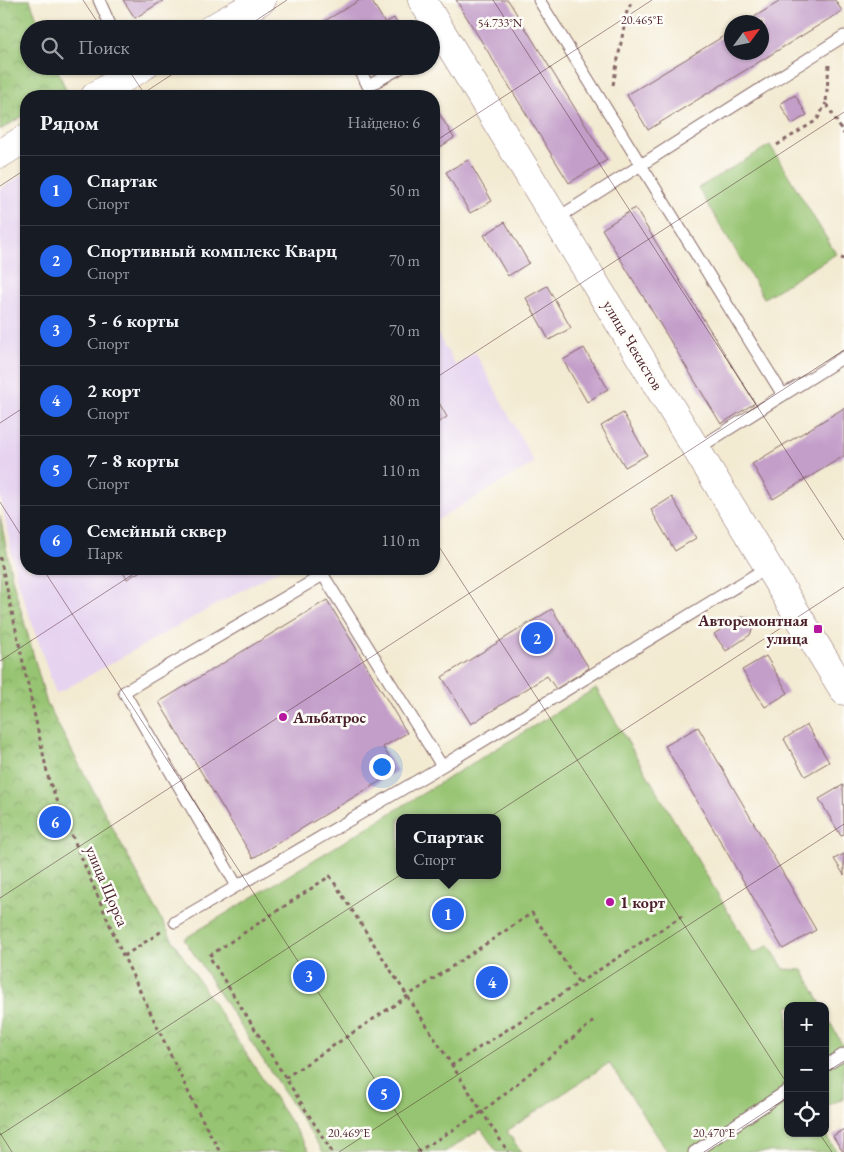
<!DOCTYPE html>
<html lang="ru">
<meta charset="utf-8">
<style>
body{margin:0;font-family:"EB Garamond",serif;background:#242831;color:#f1f3f6}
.controls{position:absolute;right:15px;bottom:15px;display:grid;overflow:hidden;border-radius:10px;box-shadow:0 1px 4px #0004}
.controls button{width:45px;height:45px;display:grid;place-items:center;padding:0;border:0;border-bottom:1px solid #363941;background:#171b24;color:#f1f3f6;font:25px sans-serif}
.compass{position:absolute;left:724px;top:15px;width:45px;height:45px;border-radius:50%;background:#171b24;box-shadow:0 1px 4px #0004;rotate:57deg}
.you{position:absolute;left:381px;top:766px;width:18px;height:18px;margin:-12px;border:4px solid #fff;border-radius:50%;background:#1a73e8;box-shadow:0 0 0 8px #1a73e833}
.badge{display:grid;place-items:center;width:32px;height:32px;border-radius:50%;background:#2563eb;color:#fff;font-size:16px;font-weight:700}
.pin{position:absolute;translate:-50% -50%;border:2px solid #fff;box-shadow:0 1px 5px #0006}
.popup{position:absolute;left:396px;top:814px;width:105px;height:65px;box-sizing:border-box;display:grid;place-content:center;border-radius:10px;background:#171b24;filter:drop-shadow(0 1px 4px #0005);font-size:16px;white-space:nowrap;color:#9ea1a6}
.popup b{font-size:19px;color:#f1f3f6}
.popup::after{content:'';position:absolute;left:50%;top:100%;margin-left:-10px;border:10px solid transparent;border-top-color:#171b24}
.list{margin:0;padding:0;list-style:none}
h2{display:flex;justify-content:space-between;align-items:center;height:65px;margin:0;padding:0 20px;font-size:21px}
h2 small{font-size:16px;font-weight:400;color:#9ea1a6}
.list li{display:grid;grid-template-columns:32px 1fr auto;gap:15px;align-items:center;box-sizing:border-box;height:70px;padding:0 20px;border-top:1px solid #363941}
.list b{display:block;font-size:19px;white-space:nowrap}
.list p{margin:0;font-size:16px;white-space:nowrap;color:#9ea1a6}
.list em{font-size:16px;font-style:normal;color:#9ea1a6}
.icon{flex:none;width:28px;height:28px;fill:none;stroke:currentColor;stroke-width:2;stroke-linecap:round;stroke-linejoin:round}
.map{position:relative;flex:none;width:844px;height:1152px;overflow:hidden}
.search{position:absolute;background:#171b24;box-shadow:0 1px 4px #0004;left:20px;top:20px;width:420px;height:55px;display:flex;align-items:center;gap:12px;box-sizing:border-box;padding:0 18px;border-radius:28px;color:#9ea1a6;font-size:19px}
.panel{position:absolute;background:#171b24;box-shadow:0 1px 4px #0004;left:20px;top:90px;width:420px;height:485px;border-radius:20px}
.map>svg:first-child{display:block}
</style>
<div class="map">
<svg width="844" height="1152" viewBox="0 0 844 1152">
<defs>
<pattern id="park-crowns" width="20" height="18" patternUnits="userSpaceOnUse" patternTransform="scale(1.25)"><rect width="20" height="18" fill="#97c472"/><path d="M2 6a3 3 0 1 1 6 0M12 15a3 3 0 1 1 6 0" fill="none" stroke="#7d9f5e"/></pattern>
</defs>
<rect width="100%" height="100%" fill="#fdfcf7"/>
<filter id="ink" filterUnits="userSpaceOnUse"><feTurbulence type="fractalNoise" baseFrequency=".02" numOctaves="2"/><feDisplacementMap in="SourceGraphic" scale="10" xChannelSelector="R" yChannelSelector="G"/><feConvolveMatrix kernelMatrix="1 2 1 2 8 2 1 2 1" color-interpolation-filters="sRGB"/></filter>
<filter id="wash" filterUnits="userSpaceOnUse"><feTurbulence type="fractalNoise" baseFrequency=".0096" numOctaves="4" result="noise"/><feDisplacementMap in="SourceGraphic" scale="20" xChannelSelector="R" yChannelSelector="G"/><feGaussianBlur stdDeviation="1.12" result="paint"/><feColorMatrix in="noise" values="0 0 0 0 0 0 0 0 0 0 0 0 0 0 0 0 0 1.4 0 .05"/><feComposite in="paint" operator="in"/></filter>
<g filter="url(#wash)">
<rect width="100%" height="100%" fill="#f3ead2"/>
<g fill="#e6d3f0">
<path d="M26,173V569H121L127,579L144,569H280L56,694L16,576L0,493V189Z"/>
<path d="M434,328L456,366L475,352L534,463L434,522V425L447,416L434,394Z"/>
</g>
<g fill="#97c472" stroke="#70724e" fill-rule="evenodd">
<path d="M770,145L836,254L764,298L698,188Z"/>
<path d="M596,688L753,954L769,945L784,969L803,970L822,1006H788V1133H824L837,1152H668L609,1063L507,1131L521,1152H497L481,1129L445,1152H323L184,939ZM399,818H497V875H399Z"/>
<path d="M825,1013L844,1048V1098L825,1107Z"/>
</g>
<g fill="url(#park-crowns)" stroke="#70724e">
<path d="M0,0H30L41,29H29V66H56L66,90L55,96H26V114L0,130Z"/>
<path d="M0,516L12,578L47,704L173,941L310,1152H0Z"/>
</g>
<g id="blocks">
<g fill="#c39ec9">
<path d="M123,0H164L135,18Z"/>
<path d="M360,0H371L385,23L394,18L400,29H311Z"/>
<path d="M456,0H508L607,160L569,183Z"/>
<path d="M782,0H835L842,11L648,130L627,95L732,31V52H762V22H746Z"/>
<path d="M304,66H323L309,74Z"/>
<path d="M795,95L807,115L792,124L780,104Z"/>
<path d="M434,105L454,138L434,151Z"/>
<path d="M468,160L492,201L470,213L446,172Z"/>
<path d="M635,208L755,403L721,424L602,229Z"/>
<path d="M505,222L529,263L508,276L484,235Z"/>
<path d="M547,286L571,328L549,340L526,298Z"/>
<path d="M584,348L608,389L587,402L563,360Z"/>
<path d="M434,394L447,417L434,425Z"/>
<path d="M844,408V456L773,499L752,464Z"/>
<path d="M623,413L647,455L625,467L601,426Z"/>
<path d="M672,497L696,538L675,551L651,510Z"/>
<path d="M121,569H144L127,579Z"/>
<path d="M327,600L407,733L383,747L397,771L253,858L159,702Z"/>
<path d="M552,609L589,668L556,689L547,676L471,724L442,677Z"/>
<path d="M740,617L748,618L752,622L753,627L750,635L726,651L714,634Z"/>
<path d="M766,656L788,693L765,707L742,670Z"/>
<path d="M807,725L829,762L805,776L784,739Z"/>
<path d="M698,727L816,930L783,949L665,746Z"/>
<path d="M843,785L844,835L841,836L819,799Z"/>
<path d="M844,854V875L834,859Z"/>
<path d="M844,1129V1152H843L833,1136Z"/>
</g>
</g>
</g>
<g filter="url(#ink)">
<use href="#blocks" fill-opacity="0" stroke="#856665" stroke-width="1"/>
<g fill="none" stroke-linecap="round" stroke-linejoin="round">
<g stroke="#856665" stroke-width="13">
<g id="service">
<path d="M99,0L112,29"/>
<path d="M539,0L783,395"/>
<path d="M431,52L448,43"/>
<path d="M358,66L368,86L404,66"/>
<path d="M556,219L844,36"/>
<path d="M697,449L844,357"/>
<path d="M442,766L323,575L124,692L237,886L442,766L768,567"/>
<path d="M175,922L237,886"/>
<path d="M825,1066L844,1054"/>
<path d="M694,1152L788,1090"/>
</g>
</g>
<g stroke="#856665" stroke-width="29">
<g id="tertiary">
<path d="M422,0L844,691"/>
<path d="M211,29L262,0"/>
<path d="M95,96L144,66"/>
<path d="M0,154L26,138"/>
</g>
</g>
<g stroke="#856665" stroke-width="3" stroke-dasharray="4 4" stroke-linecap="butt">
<path d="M829,65L826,103L844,134"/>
<path d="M613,85L627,11L633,0"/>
<path d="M777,145L817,120L826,103"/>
<path d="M841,258L844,259"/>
<path d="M0,557L49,781L120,949L196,1108L220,1152"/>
<path d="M124,956L162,931"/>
<path d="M451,1066L682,916"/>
<path d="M285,1078L532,913L579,983"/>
<path d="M332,1152L209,956L330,876L508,1152"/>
<path d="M417,1152L482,1112L595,1020"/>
</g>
<use href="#service" stroke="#fff" stroke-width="11"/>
<use href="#tertiary" stroke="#fff" stroke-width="28"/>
</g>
</g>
<path fill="none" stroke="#4a1f2b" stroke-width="1" stroke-opacity="0.45" d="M83,0L102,29M493,0L844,540M243,29L287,0M126,66L146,96M139,96L185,66M434,142L652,0M0,186L26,169M434,379L844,112M0,423L26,406M0,502L26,543M434,539L788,1085M43,569L422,1152M0,661L141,569M0,898L844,350M825,1073L844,1061M0,1133L12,1152M819,1133L832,1152M0,1135L844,587M339,1152L844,824M704,1152L788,1097"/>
<g fill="#b5179e" stroke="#fdfcf7" stroke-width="2">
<rect x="813" y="624" width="10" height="10" rx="2.5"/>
<circle cx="283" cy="717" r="5"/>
<circle cx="610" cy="902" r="5"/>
</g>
<g text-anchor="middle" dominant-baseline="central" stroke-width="5" stroke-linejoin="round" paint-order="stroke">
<g font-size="16" fill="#4a1f2b" stroke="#fdfcf7">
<text transform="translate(633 345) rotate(59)">улица Чекистов</text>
<text transform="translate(107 886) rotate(67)">улица Щорса</text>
</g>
<g font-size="16" font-weight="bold" fill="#4a1f2b" stroke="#fdfcf7" text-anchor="start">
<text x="808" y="620" text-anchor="end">Авторемонтная<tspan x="808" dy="18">улица</tspan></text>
<text x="293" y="717">Альбатрос</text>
<text x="620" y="902">1 корт</text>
</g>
</g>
<g font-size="12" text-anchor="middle" fill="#4a1f2b" stroke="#fdfcf7" stroke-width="5" stroke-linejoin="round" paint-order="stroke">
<text x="642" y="24">20.465°E</text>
<text x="500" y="27">54.733°N</text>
<text x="349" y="1137">20.469°E</text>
<text x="714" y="1137">20.470°E</text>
</g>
</svg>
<div class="controls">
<button>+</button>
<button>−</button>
<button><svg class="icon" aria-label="locate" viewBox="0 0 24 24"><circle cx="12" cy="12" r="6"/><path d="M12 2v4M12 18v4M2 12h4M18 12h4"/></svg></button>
</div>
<svg class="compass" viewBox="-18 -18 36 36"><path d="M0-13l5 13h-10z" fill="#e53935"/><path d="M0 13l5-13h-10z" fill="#9ea1a6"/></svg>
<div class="you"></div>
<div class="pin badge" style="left:448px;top:914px">1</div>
<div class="popup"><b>Спартак</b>Спорт</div>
<div class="pin badge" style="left:537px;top:638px">2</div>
<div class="pin badge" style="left:309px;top:976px">3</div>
<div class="pin badge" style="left:492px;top:982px">4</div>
<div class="pin badge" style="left:384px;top:1094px">5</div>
<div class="pin badge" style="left:55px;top:822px">6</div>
<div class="search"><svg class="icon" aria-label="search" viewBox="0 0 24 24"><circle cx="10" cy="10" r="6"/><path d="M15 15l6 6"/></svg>Поиск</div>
<section class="panel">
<h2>Рядом<small>Найдено: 6</small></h2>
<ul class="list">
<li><span class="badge">1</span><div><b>Спартак</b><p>Спорт</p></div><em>50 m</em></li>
<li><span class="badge">2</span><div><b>Спортивный комплекс Кварц</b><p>Спорт</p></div><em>70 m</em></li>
<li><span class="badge">3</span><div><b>5 - 6 корты</b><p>Спорт</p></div><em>70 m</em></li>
<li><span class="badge">4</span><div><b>2 корт</b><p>Спорт</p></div><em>80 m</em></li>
<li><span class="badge">5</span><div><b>7 - 8 корты</b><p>Спорт</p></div><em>110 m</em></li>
<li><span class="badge">6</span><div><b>Семейный сквер</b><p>Парк</p></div><em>110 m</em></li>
</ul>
</section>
</div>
